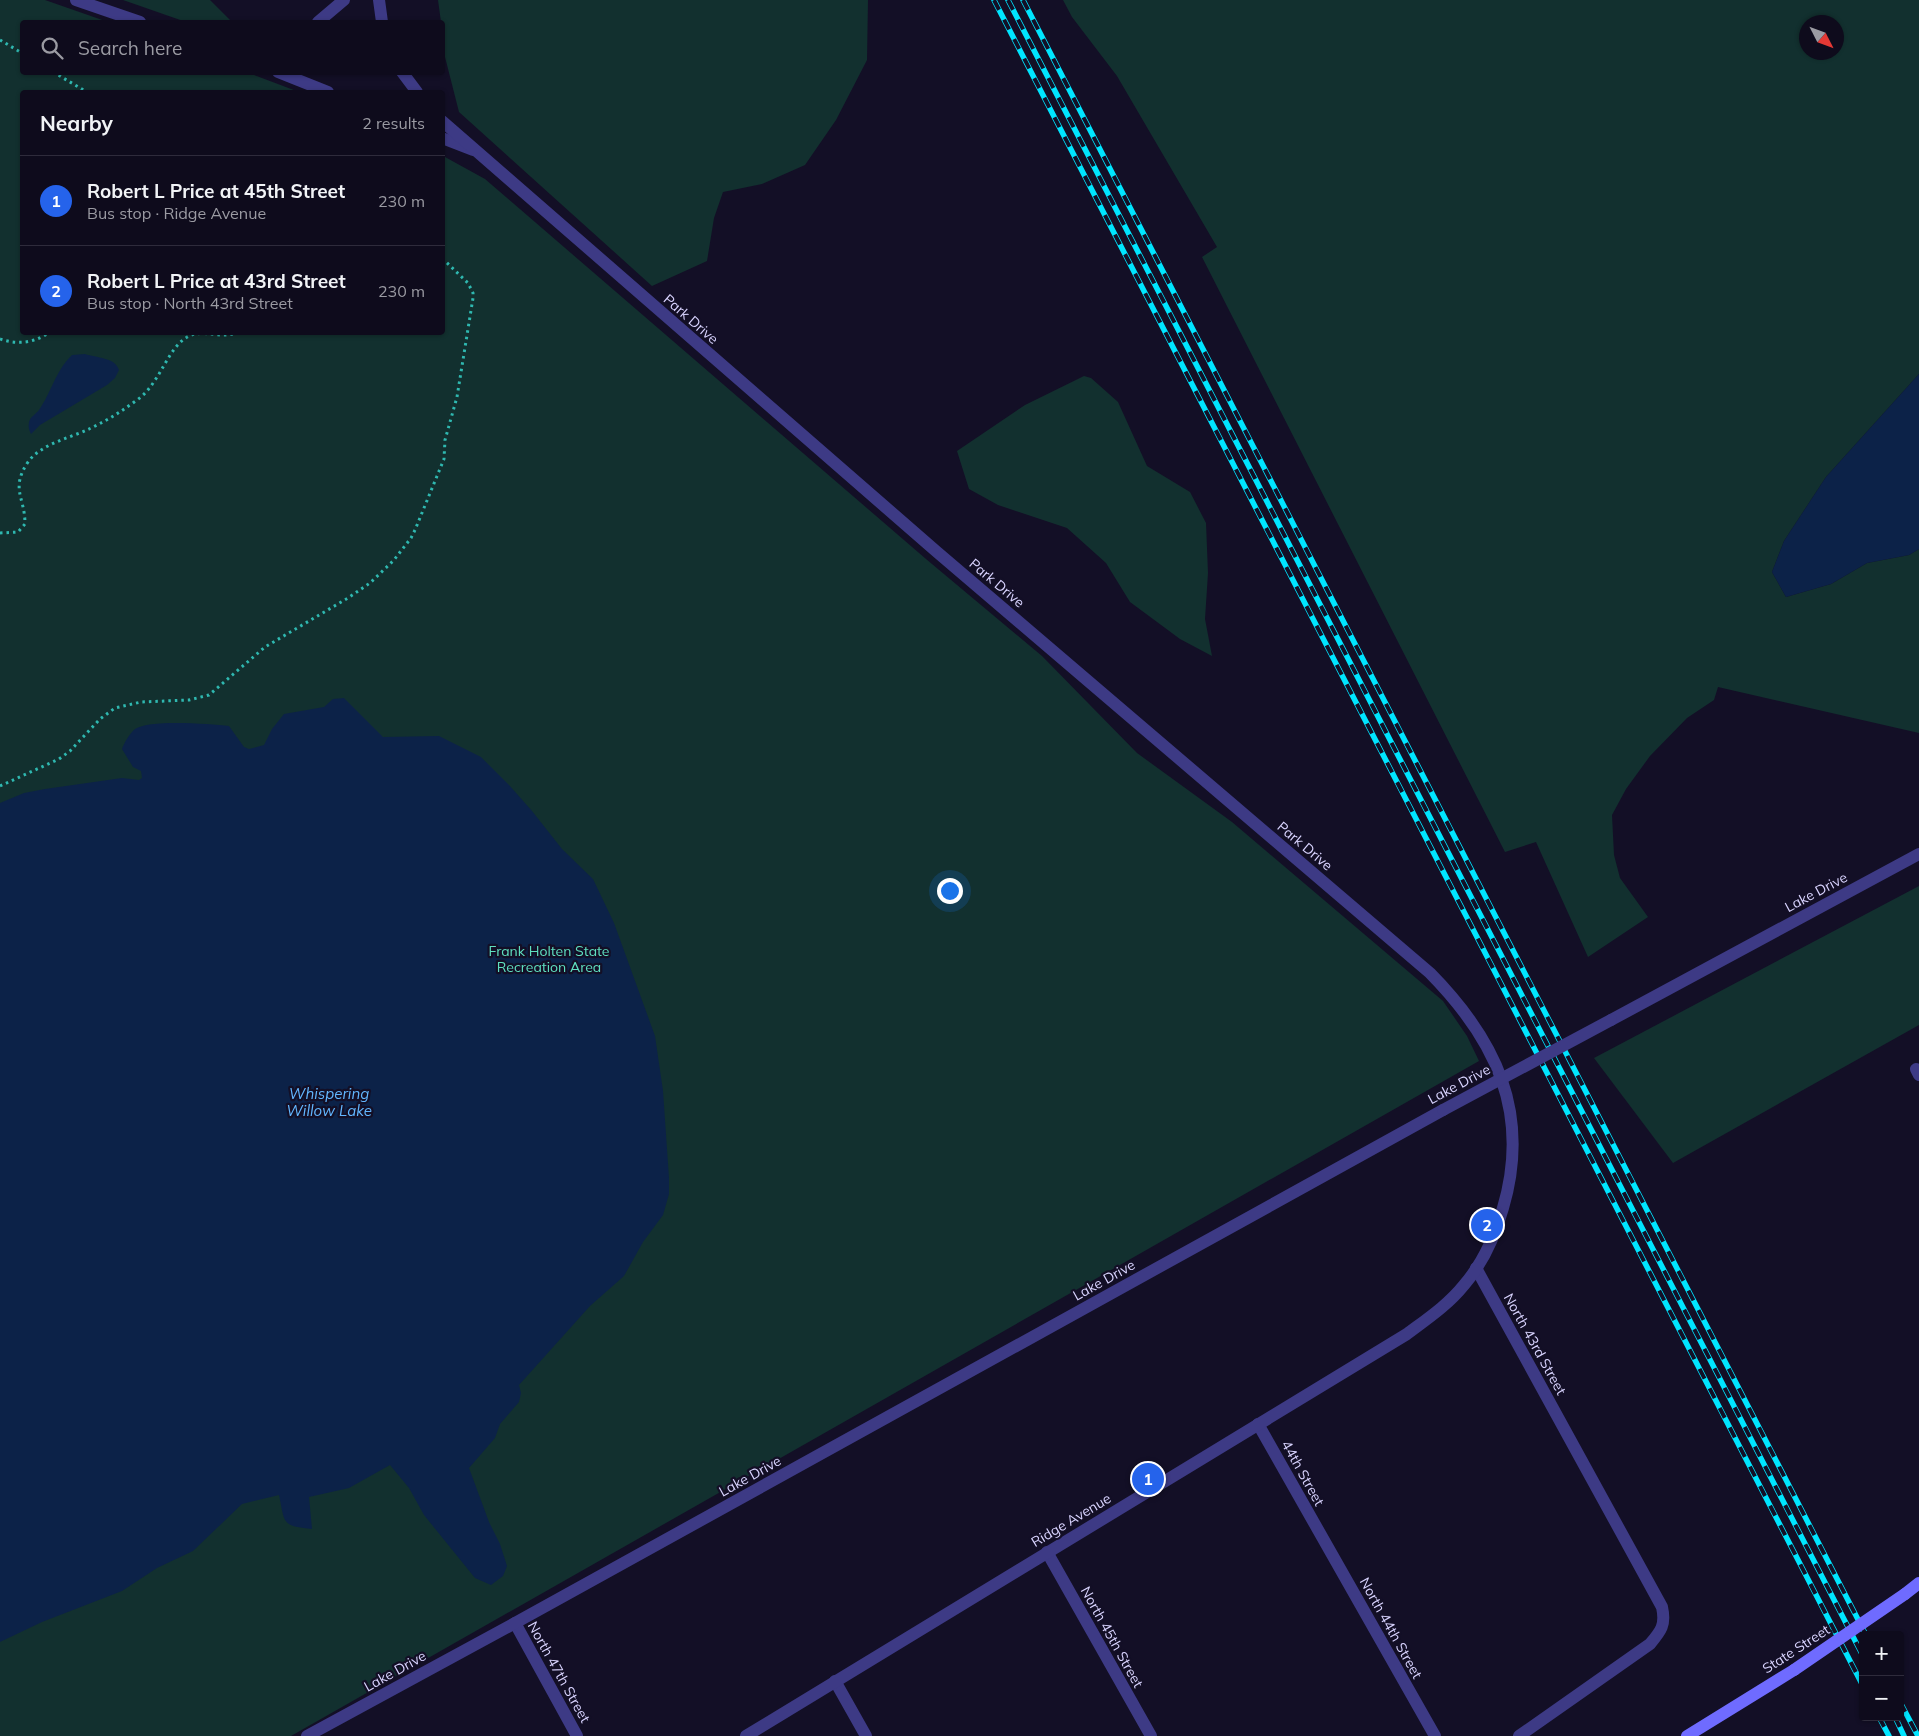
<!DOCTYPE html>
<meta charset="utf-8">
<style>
body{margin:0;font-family:Mulish,sans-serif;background:#171425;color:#f1f3f6}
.controls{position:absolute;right:15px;bottom:15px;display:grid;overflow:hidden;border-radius:5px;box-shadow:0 1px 4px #0004}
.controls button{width:45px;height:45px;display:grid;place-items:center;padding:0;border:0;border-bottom:1px solid #2e2b3b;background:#0e0b1c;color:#f1f3f6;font:25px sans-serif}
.compass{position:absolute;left:1799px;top:15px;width:45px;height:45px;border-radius:50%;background:#0e0b1c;box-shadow:0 1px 4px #0004;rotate:132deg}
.you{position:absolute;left:949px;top:890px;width:18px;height:18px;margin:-12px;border:4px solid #fff;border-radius:50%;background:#1a73e8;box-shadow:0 0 0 8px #1a73e833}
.badge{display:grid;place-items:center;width:32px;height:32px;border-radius:50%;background:#2563eb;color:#fff;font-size:16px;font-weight:700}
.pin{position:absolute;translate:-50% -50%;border:2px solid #fff;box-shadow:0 1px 5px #0006}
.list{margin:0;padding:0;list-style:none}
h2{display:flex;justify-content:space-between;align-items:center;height:65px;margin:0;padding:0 20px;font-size:21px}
h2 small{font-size:16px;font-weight:400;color:#9b9ba3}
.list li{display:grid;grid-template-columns:32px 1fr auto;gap:15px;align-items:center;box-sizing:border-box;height:90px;padding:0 20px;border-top:1px solid #2e2b3b}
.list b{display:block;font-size:19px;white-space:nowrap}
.list p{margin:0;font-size:16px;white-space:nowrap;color:#9b9ba3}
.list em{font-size:16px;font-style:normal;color:#9b9ba3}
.icon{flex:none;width:28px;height:28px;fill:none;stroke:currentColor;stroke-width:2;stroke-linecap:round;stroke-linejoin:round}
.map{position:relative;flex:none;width:1919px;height:1736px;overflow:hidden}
.search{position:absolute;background:#0e0b1c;box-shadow:0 1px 4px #0004;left:20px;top:20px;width:425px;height:55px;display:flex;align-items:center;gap:12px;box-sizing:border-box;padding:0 18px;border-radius:5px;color:#9b9ba3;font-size:19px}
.panel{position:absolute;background:#0e0b1c;box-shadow:0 1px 4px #0004;left:20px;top:90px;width:425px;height:245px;border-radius:5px}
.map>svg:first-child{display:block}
</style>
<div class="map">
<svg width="1919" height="1736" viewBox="0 0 1919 1736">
<rect width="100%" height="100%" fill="#130f26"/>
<g fill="#12302f" fill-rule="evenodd">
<path d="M0,0H45L108,22H22V72L249,73L299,92H22V332H442L443,156L445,157L485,179L926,559L1042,656L1137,753L1232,822L1443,1001L1467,1036L1479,1061L291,1736H0Z"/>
<path d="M123,0H210L232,22H186Z"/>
<path d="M438,0H868L867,60L836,120L805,165L762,184L723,192L714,218L707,261L652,286L459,112L445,57L442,22H441Z"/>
<path d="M1063,0H1919V374L1826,477L1784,541L1772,572L1786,597L1831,584L1867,563L1909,555L1919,549V733L1718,687L1714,700L1687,718L1650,756L1626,789L1612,815L1614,855L1620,878L1648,917L1588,957L1536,842L1505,852L1202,257L1217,247L1117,76L1072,17ZM1806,22H1836V52H1806Z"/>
<path d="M1084,376L1091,378L1118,402L1147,466L1190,492L1206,523L1208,573L1205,619L1212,656L1180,639L1130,602L1106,563L1067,528L998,505L969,489L957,451L1025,405Z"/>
<path d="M1919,886V1025L1673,1163L1594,1058Z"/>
</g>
<g fill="#0c2248">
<path d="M85,354C96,358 115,357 119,370L115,378L107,385L40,425L31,434C29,430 28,427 29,422C30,417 36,414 39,410C51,393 56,370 72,355Z"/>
<path d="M1919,374V549L1909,555L1867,563L1831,584L1786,597L1772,572L1784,541L1826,477Z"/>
<path d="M344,698L383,737L439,736L481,757L509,785L532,811L562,849L593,879L614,923L655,1036L663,1091L669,1178V1194L663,1215L643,1242L624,1276L590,1306L519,1385L521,1393L519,1402L500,1424L495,1438L469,1468L489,1522L500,1544L507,1566L503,1576L491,1585L475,1578L424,1515L409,1488L390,1465L349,1488L309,1497L312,1529C281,1526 285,1523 279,1495L242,1504L193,1551L157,1568L122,1591L42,1622L0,1642V803L24,793L45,789L122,778L139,780L142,778L141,771L133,767L122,749C124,743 130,733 135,729C150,719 210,724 229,726L244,747L249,749L264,745L272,729L284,714L324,707L333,699Z"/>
</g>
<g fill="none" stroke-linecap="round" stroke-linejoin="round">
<g stroke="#2fb8b0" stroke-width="3" stroke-dasharray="2.5 4" stroke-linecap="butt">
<path d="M0,40L22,53"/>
<path d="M53,72L87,92"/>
<path d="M0,339C18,345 34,343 50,332"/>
<path d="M0,533L18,532L25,524C25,497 10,489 28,462C42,443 71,438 91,428C108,420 122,411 137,400C161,383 167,347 189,336C205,329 223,340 238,332"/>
<path d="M0,786L59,759L70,751L100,719L115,708L141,702L189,700L209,695L265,647L348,598L370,583L394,560L411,538L415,530L444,459L445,440L457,397L473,298V293L468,283L442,258"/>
</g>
<g stroke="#3d3a85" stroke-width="12">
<path d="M76,0L140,22"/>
<path d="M318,22L344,0"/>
<path d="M278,72L328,92"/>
<path d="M442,138L473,150"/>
<path d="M1611,1020L1919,854"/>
<path d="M1916,1069L1919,1075"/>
<path d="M1476,1268L1662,1607C1666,1625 1661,1631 1650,1644L1519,1736"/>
<path d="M1258,1424L1435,1736"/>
<path d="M1047,1552L1151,1736"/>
<path d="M515,1623L577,1736"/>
<path d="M835,1681L866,1736"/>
<path d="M307,1736L515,1623L1443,1110"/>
</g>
<g stroke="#3d3a85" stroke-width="12">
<path d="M379,0L382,22"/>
<path d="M402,72L417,92"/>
<path d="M442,121L937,552L1430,973C1496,1040 1531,1113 1503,1208C1495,1236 1483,1263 1464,1285C1448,1305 1427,1319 1407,1334L746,1736"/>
</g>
<g stroke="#6f6bff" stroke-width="12">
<path d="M1905,1594L1919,1583"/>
<path d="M1687,1736L1794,1670"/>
</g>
<g stroke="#00e5ff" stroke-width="5.5">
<g id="rail">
<path d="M994,0L1863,1686"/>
<path d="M1008,0L1863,1656"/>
<path d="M1023,0L1866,1635"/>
<path d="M1900,1702L1918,1736"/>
<path d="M1879,1717L1889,1736"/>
<path d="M1895,1717L1904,1736"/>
</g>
</g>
<use href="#rail" stroke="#130f26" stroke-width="4" stroke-dasharray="11" stroke-linecap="butt"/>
<path stroke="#3d3a85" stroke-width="12" d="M1443,1110L1611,1020"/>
<path stroke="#6f6bff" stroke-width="12" d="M1794,1670L1905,1594"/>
</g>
<g text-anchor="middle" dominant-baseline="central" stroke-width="4.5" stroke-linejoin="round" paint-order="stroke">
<g font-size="14" fill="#d9d4ff" stroke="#130f26">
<text transform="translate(691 319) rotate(41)">Park Drive</text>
<text transform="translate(997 583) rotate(40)">Park Drive</text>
<text transform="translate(1305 846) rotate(40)">Park Drive</text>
<text transform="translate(1816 892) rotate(-28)">Lake Drive</text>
<text transform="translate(1459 1084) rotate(-28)">Lake Drive</text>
<text transform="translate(1104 1280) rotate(-29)">Lake Drive</text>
<text transform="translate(1535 1344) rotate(61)">North 43rd Street</text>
<text transform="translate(1303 1473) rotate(61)">44th Street</text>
<text transform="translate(750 1476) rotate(-29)">Lake Drive</text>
<text transform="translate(1071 1520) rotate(-31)">Ridge Avenue</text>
<text transform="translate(1391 1628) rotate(61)">North 44th Street</text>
<text transform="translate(1112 1637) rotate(61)">North 45th Street</text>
<text transform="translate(1796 1649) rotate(-33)">State Street</text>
<text transform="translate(395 1671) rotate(-29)">Lake Drive</text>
<text transform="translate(559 1672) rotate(61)">North 47th Street</text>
</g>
<g font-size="14" fill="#5fe0c0" stroke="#130f26">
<text x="549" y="951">Frank Holten State<tspan x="549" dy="16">Recreation Area</tspan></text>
</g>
<g font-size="15" font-style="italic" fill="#62b6ff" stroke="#130f26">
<text x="329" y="1093">Whispering<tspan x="329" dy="17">Willow Lake</tspan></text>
</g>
</g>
</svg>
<div class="controls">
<button>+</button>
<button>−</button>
</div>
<svg class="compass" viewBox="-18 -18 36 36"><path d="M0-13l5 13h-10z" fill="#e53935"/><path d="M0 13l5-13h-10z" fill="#9b9ba3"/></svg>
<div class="you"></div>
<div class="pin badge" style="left:1148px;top:1479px">1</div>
<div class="pin badge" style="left:1487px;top:1225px">2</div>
<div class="search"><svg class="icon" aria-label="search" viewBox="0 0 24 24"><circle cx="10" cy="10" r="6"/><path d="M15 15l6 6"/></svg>Search here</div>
<section class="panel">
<h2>Nearby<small>2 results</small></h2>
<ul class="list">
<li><span class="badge">1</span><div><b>Robert L Price at 45th Street</b><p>Bus stop · Ridge Avenue</p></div><em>230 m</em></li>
<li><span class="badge">2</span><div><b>Robert L Price at 43rd Street</b><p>Bus stop · North 43rd Street</p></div><em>230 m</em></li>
</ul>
</section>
</div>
